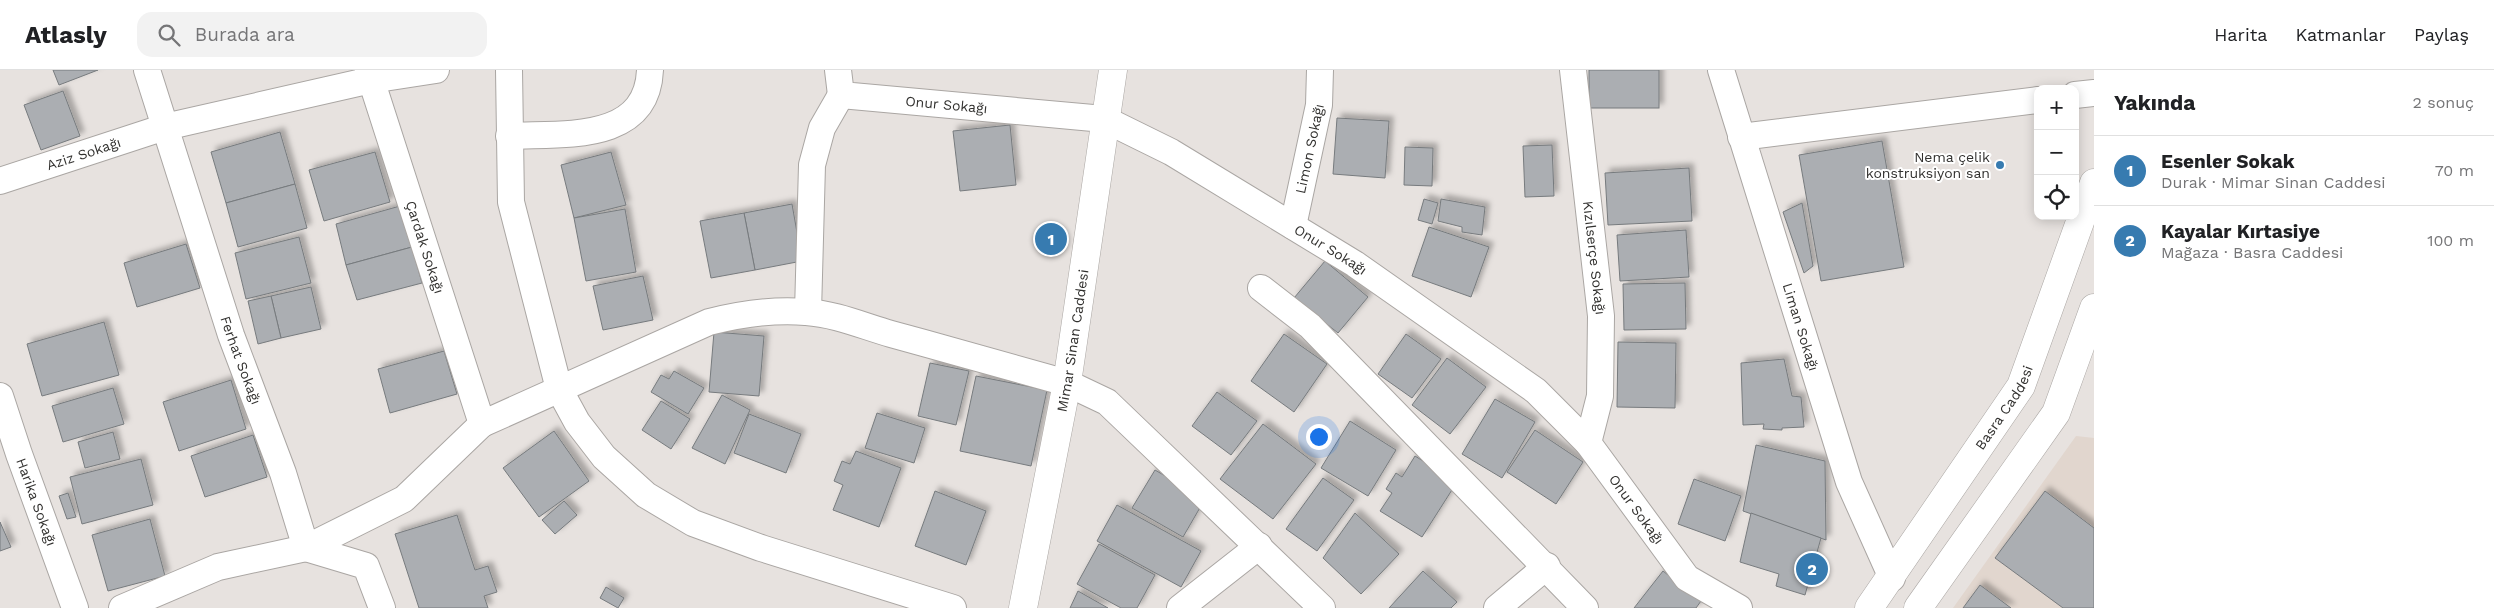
<!DOCTYPE html>
<html lang="tr">
<meta charset="utf-8">
<style>
body{margin:0;font-family:"Work Sans",sans-serif;background:#f2f2f2;color:#202124}
.controls{position:absolute;right:15px;top:15px;display:grid;overflow:hidden;border-radius:10px;box-shadow:0 2px 12px #0003}
.controls button{width:45px;height:45px;display:grid;place-items:center;padding:0;border:0;border-bottom:1px solid #e0e0e0;background:#fff;color:#202124;font:25px sans-serif}
.you{position:absolute;left:1318px;top:366px;width:18px;height:18px;margin:-12px;border:4px solid #fff;border-radius:50%;background:#1a73e8;box-shadow:0 0 0 8px #1a73e833}
.badge{display:grid;place-items:center;width:32px;height:32px;border-radius:50%;background:#377bb0;color:#fff;font-size:16px;font-weight:700}
.pin{position:absolute;translate:-50% -50%;border:2px solid #fff;box-shadow:0 1px 5px #0006}
.list{margin:0;padding:0;list-style:none}
h2{display:flex;justify-content:space-between;align-items:center;height:65px;margin:0;padding:0 20px;font-size:21px}
h2 small{font-size:16px;font-weight:400;color:#757577}
.list li{display:grid;grid-template-columns:32px 1fr auto;gap:15px;align-items:center;box-sizing:border-box;height:70px;padding:0 20px;border-top:1px solid #e0e0e0}
.list b{display:block;font-size:19px;white-space:nowrap}
.list p{margin:0;font-size:16px;white-space:nowrap;color:#757577}
.list em{font-size:16px;font-style:normal;color:#757577}
.icon{flex:none;width:28px;height:28px;fill:none;stroke:currentColor;stroke-width:2;stroke-linecap:round;stroke-linejoin:round}
.map{position:relative;flex:none;width:2094px;height:538px;overflow:hidden}
header{display:flex;align-items:center;gap:30px;box-sizing:border-box;height:70px;padding:0 25px;background:#fff;border-bottom:1px solid #e0e0e0}
header strong{font-size:24px}
nav{display:flex;gap:28px;margin-inline-start:auto;font-size:18px}
.search{width:350px;height:45px;background:#f2f2f2;display:flex;align-items:center;gap:12px;box-sizing:border-box;padding:0 18px;border-radius:15px;color:#757577;font-size:19px}
main{display:flex}
aside{flex:1;background:#fff}
.map>svg:first-child{display:block}
</style>
<header>
<strong>Atlasly</strong>
<div class="search"><svg class="icon" aria-label="search" viewBox="0 0 24 24"><circle cx="10" cy="10" r="6"/><path d="M15 15l6 6"/></svg>Burada ara</div>
<nav><a>Harita</a><a>Katmanlar</a><a>Paylaş</a></nav>
</header>
<main>
<div class="map">
<svg width="2094" height="538" viewBox="0 0 2094 538">
<defs>
<filter id="shadow"><feDropShadow dx="4.5" dy="-4.5" stdDeviation="2.5" flood-color="#0004"/></filter>
</defs>
<rect width="100%" height="100%" fill="#e7e2df"/>
<path fill="#e1d6ce" d="M2076,366L2094,368V538H1953Z"/>
<g fill="#abaeb2" stroke="#777b7e" filter="url(#shadow)">
<path d="M53,0H98L59,15Z"/>
<rect x="1589" y="0" width="70" height="38"/>
<path d="M63,21L80,66L41,80L24,35Z"/>
<path d="M1337,48L1389,51L1385,108L1333,104Z"/>
<path d="M1010,55L1016,115L960,121L953,61Z"/>
<path d="M280,62L295,114L226,133L211,82Z"/>
<path d="M1882,71L1904,197L1821,211L1799,85Z"/>
<path d="M1552,75L1554,126L1525,127L1523,76Z"/>
<path d="M1405,77L1433,78L1432,116L1404,115Z"/>
<path d="M375,82L390,132L324,151L309,100Z"/>
<path d="M611,82L626,135L574,148L561,95Z"/>
<path d="M1689,98L1692,151L1608,155L1605,103Z"/>
<path d="M295,114L307,158L238,177L226,133Z"/>
<path d="M1424,129L1438,133L1432,154L1418,150Z"/>
<path d="M1441,129L1485,137L1482,165L1462,162V157L1438,151Z"/>
<path d="M1802,133L1813,196L1804,203L1783,142Z"/>
<path d="M792,134L802,191L755,200L744,143Z"/>
<path d="M400,136L412,177L346,195L336,154Z"/>
<path d="M625,139L636,202L586,211L574,148Z"/>
<path d="M744,143L755,200L711,208L700,151Z"/>
<path d="M1429,157L1489,177L1471,227L1412,206Z"/>
<path d="M1686,160L1689,207L1620,211L1617,165Z"/>
<path d="M299,167L311,213L246,229L235,183Z"/>
<path d="M186,174L200,218L137,237L124,193Z"/>
<path d="M412,177L422,213L357,230L346,195Z"/>
<path d="M1325,191L1368,227L1338,263L1294,228Z"/>
<path d="M643,206L653,250L603,260L593,216Z"/>
<path d="M1685,213L1686,259L1624,260L1623,214Z"/>
<path d="M311,217L321,259L281,268L271,226Z"/>
<path d="M271,226L281,268L258,274L248,231Z"/>
<path d="M104,252L119,305L42,326L27,274Z"/>
<path d="M714,262L764,266L759,326L709,322Z"/>
<path d="M1284,264L1327,294L1294,342L1251,311Z"/>
<path d="M1406,264L1441,289L1412,328L1378,304Z"/>
<path d="M1618,272L1676,273L1675,338L1617,337Z"/>
<path d="M444,281L457,324L390,343L378,299Z"/>
<path d="M1447,288L1486,317L1450,364L1412,335Z"/>
<path d="M1784,289L1792,326L1801,327L1804,357L1782,358V360L1763,359L1764,354L1743,355L1741,293Z"/>
<path d="M930,293L969,301L956,355L918,346Z"/>
<path d="M674,301L704,318L688,344L651,322L661,305L669,309Z"/>
<path d="M976,306L1047,320L1031,396L960,381Z"/>
<path d="M231,310L246,359L179,381L163,332Z"/>
<path d="M113,318L124,354L63,372L52,336Z"/>
<path d="M1217,322L1257,351L1231,385L1192,356Z"/>
<path d="M722,325L750,340L725,394L692,378Z"/>
<path d="M1495,329L1535,352L1502,408L1462,384Z"/>
<path d="M661,331L690,349L671,379L642,360Z"/>
<path d="M877,343L925,358L914,393L865,378Z"/>
<path d="M749,344L801,364L786,403L734,383Z"/>
<path d="M1350,351L1396,380L1368,426L1321,398Z"/>
<path d="M1263,354L1316,394L1273,449L1220,409Z"/>
<path d="M1535,360L1583,392L1556,434L1507,402Z"/>
<path d="M554,361L589,411L539,447L503,398Z"/>
<path d="M113,362L120,389L85,398L78,372Z"/>
<path d="M253,365L267,407L205,427L191,386Z"/>
<path d="M1756,375L1825,391L1826,470L1743,441Z"/>
<path d="M856,381L901,398L879,457L833,440L843,415L834,411L842,391L850,394Z"/>
<path d="M1415,386L1457,412L1422,467L1380,441L1392,423L1386,419L1396,403L1402,407Z"/>
<path d="M141,389L153,435L82,454L70,407Z"/>
<path d="M1155,400L1205,429L1183,467L1132,438Z"/>
<path d="M1323,408L1354,430L1317,481L1286,459Z"/>
<path d="M1694,409L1741,426L1725,471L1678,454Z"/>
<path d="M935,421L986,441L966,495L915,476Z"/>
<path d="M2045,421L2094,458V538H2063L1995,488Z"/>
<path d="M68,423L76,447L67,449L59,426Z"/>
<path d="M564,431L577,445L555,464L542,450Z"/>
<path d="M1117,435L1201,481L1181,517L1097,471Z"/>
<path d="M1355,443L1399,484L1361,524L1323,488Z"/>
<path d="M1751,443L1821,468L1805,525L1776,516L1779,504L1740,492Z"/>
<path d="M457,445L475,500L488,496L497,522L484,526L488,538H419L395,464Z"/>
<path d="M150,449L165,506L108,521L92,465Z"/>
<path d="M0,452L11,477L0,481Z"/>
<path d="M1099,474L1155,505L1137,538H1121L1077,514Z"/>
<path d="M1423,501L1457,532L1451,538H1389Z"/>
<path d="M1663,501L1701,531L1696,538H1634Z"/>
<path d="M1980,515L2011,538H1963Z"/>
<path d="M606,517L624,528L618,538L600,528Z"/>
<path d="M1078,521L1108,538H1070Z"/>
</g>
<g fill="none" stroke-linecap="round" stroke-linejoin="round">
<g stroke="#aaa6a3" stroke-width="28">
<g id="minor">
<path id="s1" d="M147,0L231,265L283,403L306,478L366,496L382,538"/>
<path id="s2" d="M368,0L482,354"/>
<path d="M509,0L511,132L559,319L577,352L604,387L646,425L693,453L761,478L953,538"/>
<path id="s3" d="M838,0L841,25L1104,49L1171,82L1355,194L1536,321L1588,373L1687,508L1739,538"/>
<path id="s4" d="M1573,0L1601,246L1600,326L1588,373"/>
<path id="s5" d="M1721,0L1849,412L1892,508"/>
<path d="M2075,25L2094,23"/>
<path d="M509,66C561,63 647,74 650,0"/>
<path d="M1741,67L2038,30"/>
<path id="s6" d="M0,111L165,57L371,10L436,0"/>
<path id="s7" d="M1293,156L1319,35L1320,0"/>
<path d="M1261,218L1310,256L1585,538"/>
<path d="M808,242L812,95L822,58L841,25"/>
<path id="s8" d="M0,326L19,384L75,538"/>
<path d="M122,538L218,497L306,478L404,429L482,354L709,252C741,244 773,239 806,242C836,244 863,256 891,264C950,280 1009,297 1067,313L1107,332L1322,538"/>
<path d="M1180,538L1259,476"/>
<path d="M1497,538L1547,496"/>
</g>
</g>
<g stroke="#aaa6a3" stroke-width="29">
<g id="tertiary">
<path id="s9" d="M1023,538L1067,313L1113,0"/>
</g>
</g>
<g stroke="#aaa6a3" stroke-width="29">
<g id="secondary">
<path id="s10" d="M1869,538L2021,316L2094,113"/>
<path d="M1918,538L2056,343L2094,238"/>
</g>
</g>
<use href="#minor" stroke="#fff" stroke-width="26"/>
<use href="#tertiary" stroke="#fff" stroke-width="28"/>
<use href="#secondary" stroke="#fff" stroke-width="28"/>
</g>
<circle fill="#377bb0" stroke="#fff" stroke-width="2" cx="2000" cy="95" r="5"/>
<g text-anchor="middle" dominant-baseline="central" stroke-width="4" stroke-linejoin="round" paint-order="stroke">
<g font-size="14" fill="#32312f" stroke="#fff">
<text stroke="none"><textPath href="#s3" startOffset="131">Onur Sokağı</textPath></text>
<text stroke="none"><textPath href="#s7" startOffset="79">Limon Sokağı</textPath></text>
<text stroke="none"><textPath href="#s6" startOffset="88">Aziz Sokağı</textPath></text>
<text stroke="none"><textPath href="#s2" startOffset="186">Çardak Sokağı</textPath></text>
<text stroke="none"><textPath href="#s3" startOffset="551">Onur Sokağı</textPath></text>
<text stroke="none"><textPath href="#s4" startOffset="189">Kızılserçe Sokağı</textPath></text>
<text stroke="none"><textPath href="#s5" startOffset="269">Liman Sokağı</textPath></text>
<text stroke="none"><textPath href="#s9" startOffset="272">Mimar Sinan Caddesi</textPath></text>
<text stroke="none"><textPath href="#s1" startOffset="305">Ferhat Sokağı</textPath></text>
<text stroke="none"><textPath href="#s10" startOffset="242">Basra Caddesi</textPath></text>
<text stroke="none"><textPath href="#s8" startOffset="112">Harika Sokağı</textPath></text>
<text stroke="none"><textPath href="#s3" startOffset="956">Onur Sokağı</textPath></text>
</g>
<g font-size="14" fill="#32312f" stroke="#fff" text-anchor="end">
<text x="1990" y="87">Nema çelik<tspan x="1990" dy="16">konstruksiyon san</tspan></text>
</g>
</g>
</svg>
<div class="controls">
<button>+</button>
<button>−</button>
<button><svg class="icon" aria-label="locate" viewBox="0 0 24 24"><circle cx="12" cy="12" r="6"/><path d="M12 2v4M12 18v4M2 12h4M18 12h4"/></svg></button>
</div>
<div class="you"></div>
<div class="pin badge" style="left:1051px;top:169px">1</div>
<div class="pin badge" style="left:1812px;top:499px">2</div>
</div>
<aside>
<h2>Yakında<small>2 sonuç</small></h2>
<ul class="list">
<li><span class="badge">1</span><div><b>Esenler Sokak</b><p>Durak · Mimar Sinan Caddesi</p></div><em>70 m</em></li>
<li><span class="badge">2</span><div><b>Kayalar Kırtasiye</b><p>Mağaza · Basra Caddesi</p></div><em>100 m</em></li>
</ul>
</aside>
</main>
